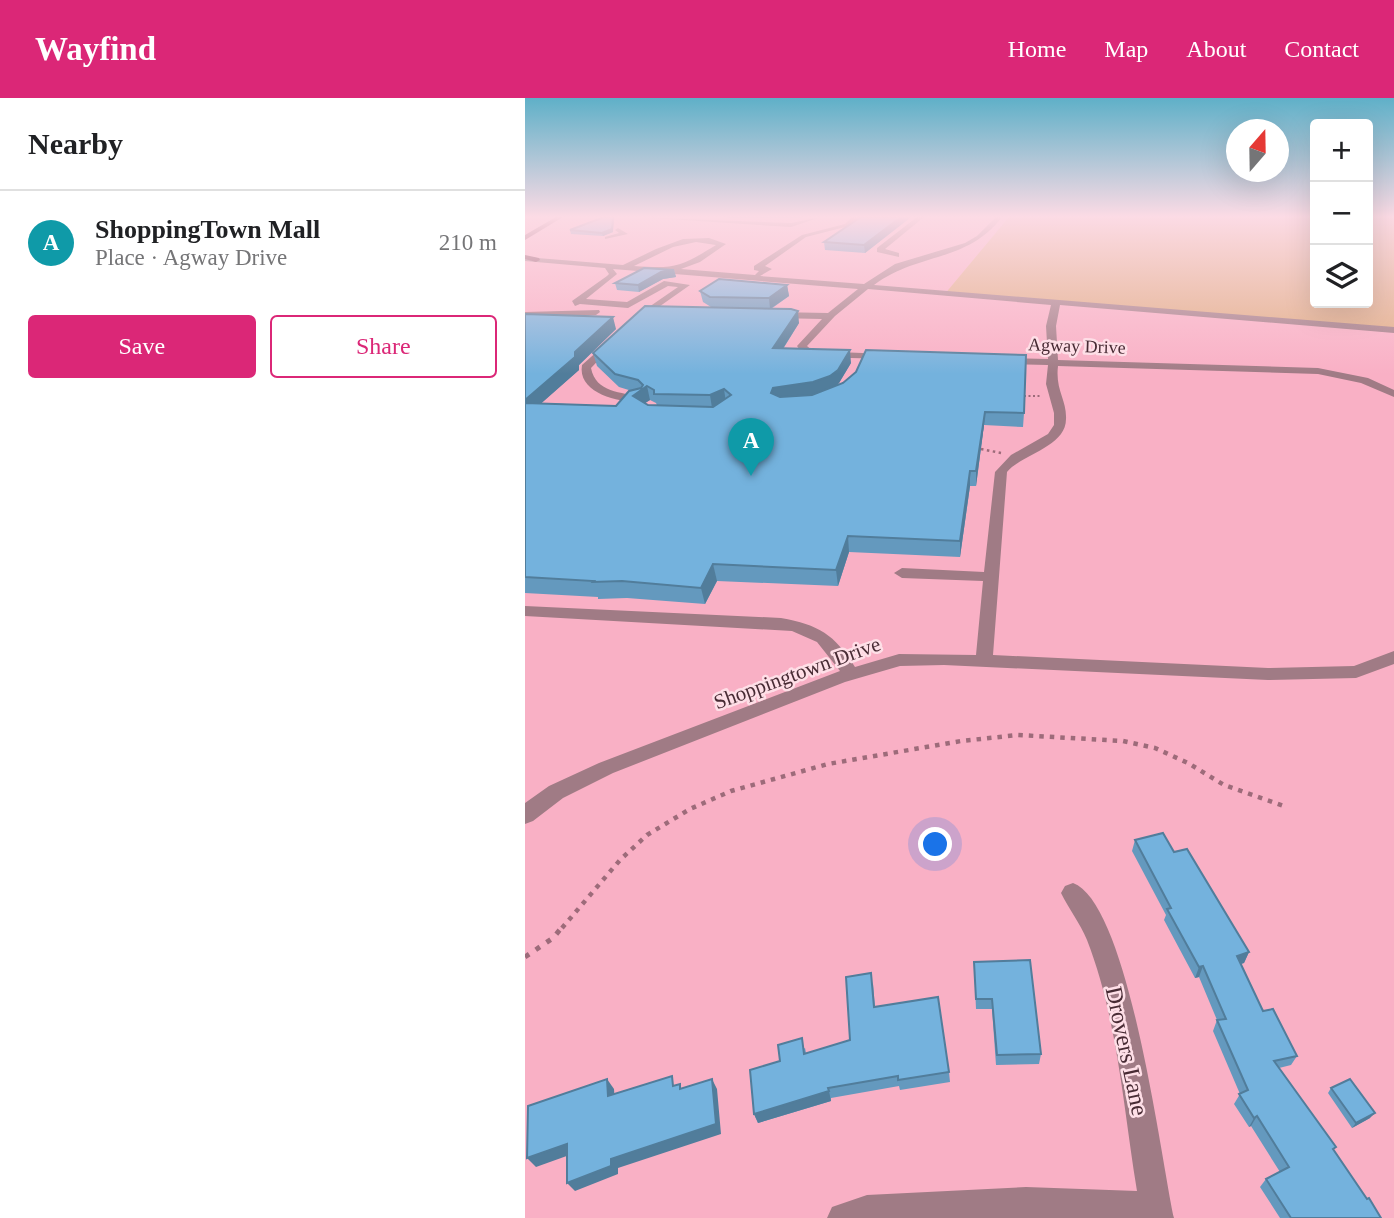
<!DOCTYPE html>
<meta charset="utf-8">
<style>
body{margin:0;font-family:"Times New Roman",serif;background:#f6f6f6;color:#202124}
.controls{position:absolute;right:21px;top:21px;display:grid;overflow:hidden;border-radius:7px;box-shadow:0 7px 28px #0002}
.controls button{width:63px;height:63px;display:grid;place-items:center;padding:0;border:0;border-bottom:2px solid #e0e0e0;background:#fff;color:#202124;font:35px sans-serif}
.compass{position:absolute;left:701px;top:21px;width:63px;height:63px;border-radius:50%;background:#fff;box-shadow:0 7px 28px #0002;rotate:20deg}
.you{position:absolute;left:411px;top:747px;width:24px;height:24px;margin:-18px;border:5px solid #fff;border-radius:50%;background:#1a73e8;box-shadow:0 0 0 10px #1a73e833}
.badge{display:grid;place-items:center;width:46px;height:46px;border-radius:50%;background:#db2777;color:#fff;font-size:23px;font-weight:700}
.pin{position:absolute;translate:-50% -58px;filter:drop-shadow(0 2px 4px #0008)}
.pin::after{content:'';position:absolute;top:37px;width:24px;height:21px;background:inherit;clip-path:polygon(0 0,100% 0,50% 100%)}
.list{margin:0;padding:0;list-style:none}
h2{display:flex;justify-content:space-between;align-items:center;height:91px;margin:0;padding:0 28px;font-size:30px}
h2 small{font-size:23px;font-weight:400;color:#757577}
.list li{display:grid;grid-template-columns:46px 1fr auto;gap:21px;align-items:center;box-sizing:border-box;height:105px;padding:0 28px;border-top:2px solid #e0e0e0}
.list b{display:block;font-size:26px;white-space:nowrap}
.list p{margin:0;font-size:23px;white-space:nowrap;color:#757577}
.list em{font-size:23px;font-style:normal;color:#757577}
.actions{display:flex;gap:14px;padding:21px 28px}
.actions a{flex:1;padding:16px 0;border:2px solid #db2777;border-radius:7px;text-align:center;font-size:24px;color:#db2777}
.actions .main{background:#db2777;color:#fff}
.icon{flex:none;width:38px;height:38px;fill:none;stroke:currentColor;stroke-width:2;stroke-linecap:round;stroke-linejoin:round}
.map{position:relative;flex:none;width:869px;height:1120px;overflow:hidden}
header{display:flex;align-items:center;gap:42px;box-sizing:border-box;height:98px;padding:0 35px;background:#db2777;color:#fff}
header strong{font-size:33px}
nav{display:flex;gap:38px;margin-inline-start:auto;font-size:24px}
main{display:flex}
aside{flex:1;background:#fff}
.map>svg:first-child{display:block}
</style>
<header>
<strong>Wayfind</strong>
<nav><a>Home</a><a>Map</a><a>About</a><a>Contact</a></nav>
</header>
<main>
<aside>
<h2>Nearby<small></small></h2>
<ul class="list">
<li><span class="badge" style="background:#0f9aa8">A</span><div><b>ShoppingTown Mall</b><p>Place · Agway Drive</p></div><em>210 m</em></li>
</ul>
<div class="actions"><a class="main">Save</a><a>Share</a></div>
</aside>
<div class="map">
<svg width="869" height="1120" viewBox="0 0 869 1120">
<rect width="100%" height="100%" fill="#f9b0c5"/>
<path fill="#e0ad83" d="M484,119H790V205H843V119H869V232L419,197Z"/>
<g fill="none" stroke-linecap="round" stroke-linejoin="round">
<path stroke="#9d6b7a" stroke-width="2" stroke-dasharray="2 2.5" stroke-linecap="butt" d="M499,298H515"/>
<path stroke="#9d6b7a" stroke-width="2.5" stroke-dasharray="2.5 3.5" stroke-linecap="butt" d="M456,351L476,355"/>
<path stroke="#9d6b7a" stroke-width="4.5" stroke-dasharray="4.5 6" stroke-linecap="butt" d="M37,830L95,762L122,737L165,711L206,693L303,666L436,643L493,637L598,643L630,650L663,665L699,687L759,708"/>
<path stroke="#9d6b7a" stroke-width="5" stroke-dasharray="5 8" stroke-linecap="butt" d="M0,859L28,840L38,828"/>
<g fill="#a07b85" fill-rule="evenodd">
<path d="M110,119L266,125L296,119L266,129Z"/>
<path d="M327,119H334L324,128L281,139L240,168L247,171L235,178L339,186L370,166L440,145L452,138L471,119H477C442,165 393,154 349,187L869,229V235L535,207L531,228L533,262L793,270L843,280L869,292V299L836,285L793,276L533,268C530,292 542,302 541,321C541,349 497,356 482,374L468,557L743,570L829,568L869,553V566L831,580L743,582L419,567L375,568L320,584L88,675L38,700L8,723L0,726V705L24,688L74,665L315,573L292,544L267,533L0,518V508L256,520C294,527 309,536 330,569L374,556L451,557L458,483L377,480L369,475L377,470L459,474L470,374L486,357L523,336L529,327V315L521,286L523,267L478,266L473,263L478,260L523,261L521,228L526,207L343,191L310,218L282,248L288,253L362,256L366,257V261L286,259L277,255L272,248L297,221L250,220L246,217L250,214L303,215L333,191L88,171L92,176L61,201L102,204L139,183L165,187L111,225L106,222L108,220L153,189L143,188L103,210L55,206L50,208L47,203L82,178L84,176L80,170L0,163V159L98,167L131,151L158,141L184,140L201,146L175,164L156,171L230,177L234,173L229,172V168L277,137L320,126ZM171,144L191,147C155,169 151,171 109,168L148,149Z"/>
<path d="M392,119H399L360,151L374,155V159L352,154V150Z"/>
<path d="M93,130L103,136L80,141V139L94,135L90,132Z"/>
<path d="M74,212L75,214L71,217L0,220V214Z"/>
<path d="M85,242L90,245L66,270C71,295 96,294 117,299V303C95,306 52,295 57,267Z"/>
<path d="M548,785C604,805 636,1061 649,1120H302L307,1109L342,1097L501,1089L612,1093C598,1009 593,922 562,842C555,825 544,811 536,795L540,788Z"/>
</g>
<g fill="#78394f" fill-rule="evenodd">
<path d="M31,119H38L0,142V137Z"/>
<path d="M0,157L14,160L15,162L11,164L0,161Z"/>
</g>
</g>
<g fill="#6499be" fill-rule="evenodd">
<path d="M202,119H278L276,120H202Z"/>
<path d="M336,119H386L340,155L300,152L299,144Z"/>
<path d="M45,132L88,134L78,138L46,136Z"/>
<path d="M149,172L151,179L138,181L114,194L92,192L90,185Z"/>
<path d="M262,187L264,198L246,211L274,225L258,251L326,265L314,285L311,288L499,315L498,329L459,327L451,388H445L435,459L324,454L313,488L192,483L180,506L102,500L73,501V499L0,495V216L91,231L54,267V272L16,305L91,308L107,293L94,289L72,268L68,255L186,209L178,204L175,193ZM125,302L131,305L132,307H123L120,305Z"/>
<path d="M610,742L649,754L724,854L719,865L716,866L738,913L772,958L766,967L754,970L842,1101L856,1120H755L735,1089L741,1081L755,1074L726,1028L724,1029L709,1006L715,996L688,933L692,922L674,879L670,880L639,822L641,817L607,753Z"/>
<path d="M449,864L516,956L514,966L471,967L467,911H451Z"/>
<path d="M348,886L350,909L424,974L425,984L375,992L374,988L306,1000V1003L233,1025L229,1016L255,963L280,950L281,955L325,942Z"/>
<path d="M806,990L845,1020L827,1030L803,995Z"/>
</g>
<g fill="#517d9b">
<path d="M88,119H89L88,134L78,138L77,135Z"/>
<path d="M376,119H386L340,155L339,147Z"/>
<path d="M149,172L151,179L138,181L114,194L113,187L136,174Z"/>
<path d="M262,187L264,198L245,211L244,200Z"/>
<path d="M273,213L274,225L250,263L248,250Z"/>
<path d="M88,219L91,231L54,267V272L2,318L0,314V302Z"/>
<path d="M325,252L326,265L314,285L307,291L289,297L250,303L246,295L248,290Z"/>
<path d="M122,288L125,302L111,311L108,298Z"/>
<path d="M199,291L201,305L187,310L185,297Z"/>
<path d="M460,314L459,327L451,388V373Z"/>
<path d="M445,373V388L435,459V443Z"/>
<path d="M323,438L324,454L313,488L311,472Z"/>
<path d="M188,466L192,483L180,506L176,490Z"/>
<path d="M724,854L719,865L708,868L712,858Z"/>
<path d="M678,868L674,879L670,880L674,869Z"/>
<path d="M82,981L89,991L90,1008L83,998Z"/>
<path d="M187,981L192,991L196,1036L93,1070V1076L50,1093L42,1085L86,1061Z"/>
<path d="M304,993L306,1003L233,1025L229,1016Z"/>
<path d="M850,1015L845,1020L827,1030L831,1025Z"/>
<path d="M732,1018L726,1028L724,1029L729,1020Z"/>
<path d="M42,1046L50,1055L11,1069L2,1060Z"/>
</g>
<g fill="#74b2dd" stroke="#517d9b" stroke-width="2" fill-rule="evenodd">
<path d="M79,119H88L87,131L77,135L45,132Z"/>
<path d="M336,119H376L339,147L299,144Z"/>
<path d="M119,170L149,172L136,174L113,187L90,185Z"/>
<path d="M194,181L262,187L244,200L185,199L175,193Z"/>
<path d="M120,208L266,211L273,213L248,250L325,252L313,272L305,278L288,284L248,290L246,295L255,299L287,297L318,285L331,274L341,252L501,257L499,315L460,314L451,373H445L435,443L323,438L311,472L188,466L176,490L97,483L68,484L69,483L0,479V305L91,308L104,293L116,290L118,287L113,282L90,276L68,255ZM122,288L129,292V296L185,297L199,291L206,297L188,309L123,307L108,298Z"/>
<path d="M0,216L88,219L50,254V259L0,302Z"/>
<path d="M638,735L649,754L662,751L724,854L712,858L738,913L748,911L772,958L749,963L811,1049L808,1051L842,1101L844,1100L856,1120H766L741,1081L764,1069L732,1018L729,1020L714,996L723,992L692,922L701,921L678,868L674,869L642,811L646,810L610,742Z"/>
<path d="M505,862L516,956L472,957L467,901H451L449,864Z"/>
<path d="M346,875L349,909L413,899L424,974L373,982V978L303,990L304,993L229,1016L225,972L255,963L253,947L277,940L279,956L325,942L321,879Z"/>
<path d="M147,978L148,988L155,986V991L187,981L191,1026L86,1061V1068L42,1085V1046L2,1060L3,1008L82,981L83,998Z"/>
<path d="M825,981L850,1015L831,1025L806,990Z"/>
</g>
<linearGradient id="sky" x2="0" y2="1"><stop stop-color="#5fb0c8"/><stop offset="0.43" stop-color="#fcdbe5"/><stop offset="1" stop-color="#fcdbe5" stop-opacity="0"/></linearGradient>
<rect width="869" height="276" fill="url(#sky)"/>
<g text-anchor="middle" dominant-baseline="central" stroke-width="5" stroke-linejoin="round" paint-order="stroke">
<g font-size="18" fill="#482b34" stroke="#fedfe7">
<text transform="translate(552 248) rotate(2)">Agway Drive</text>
</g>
<g font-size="21" fill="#482b34" stroke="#fedfe7">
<text transform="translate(272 575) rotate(-20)">Shoppingtown Drive</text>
</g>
<g font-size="24" fill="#482b34" stroke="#fedfe7">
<text transform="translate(602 953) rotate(78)">Drovers Lane</text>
</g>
</g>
</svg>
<div class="controls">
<button>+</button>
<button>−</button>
<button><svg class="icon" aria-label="layers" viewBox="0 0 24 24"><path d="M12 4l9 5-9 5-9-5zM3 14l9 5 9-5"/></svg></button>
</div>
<svg class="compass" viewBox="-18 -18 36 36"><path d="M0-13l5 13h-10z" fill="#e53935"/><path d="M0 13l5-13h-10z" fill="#757577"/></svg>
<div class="you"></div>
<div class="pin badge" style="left:226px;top:378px;background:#0f9aa8">A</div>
</div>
</main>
